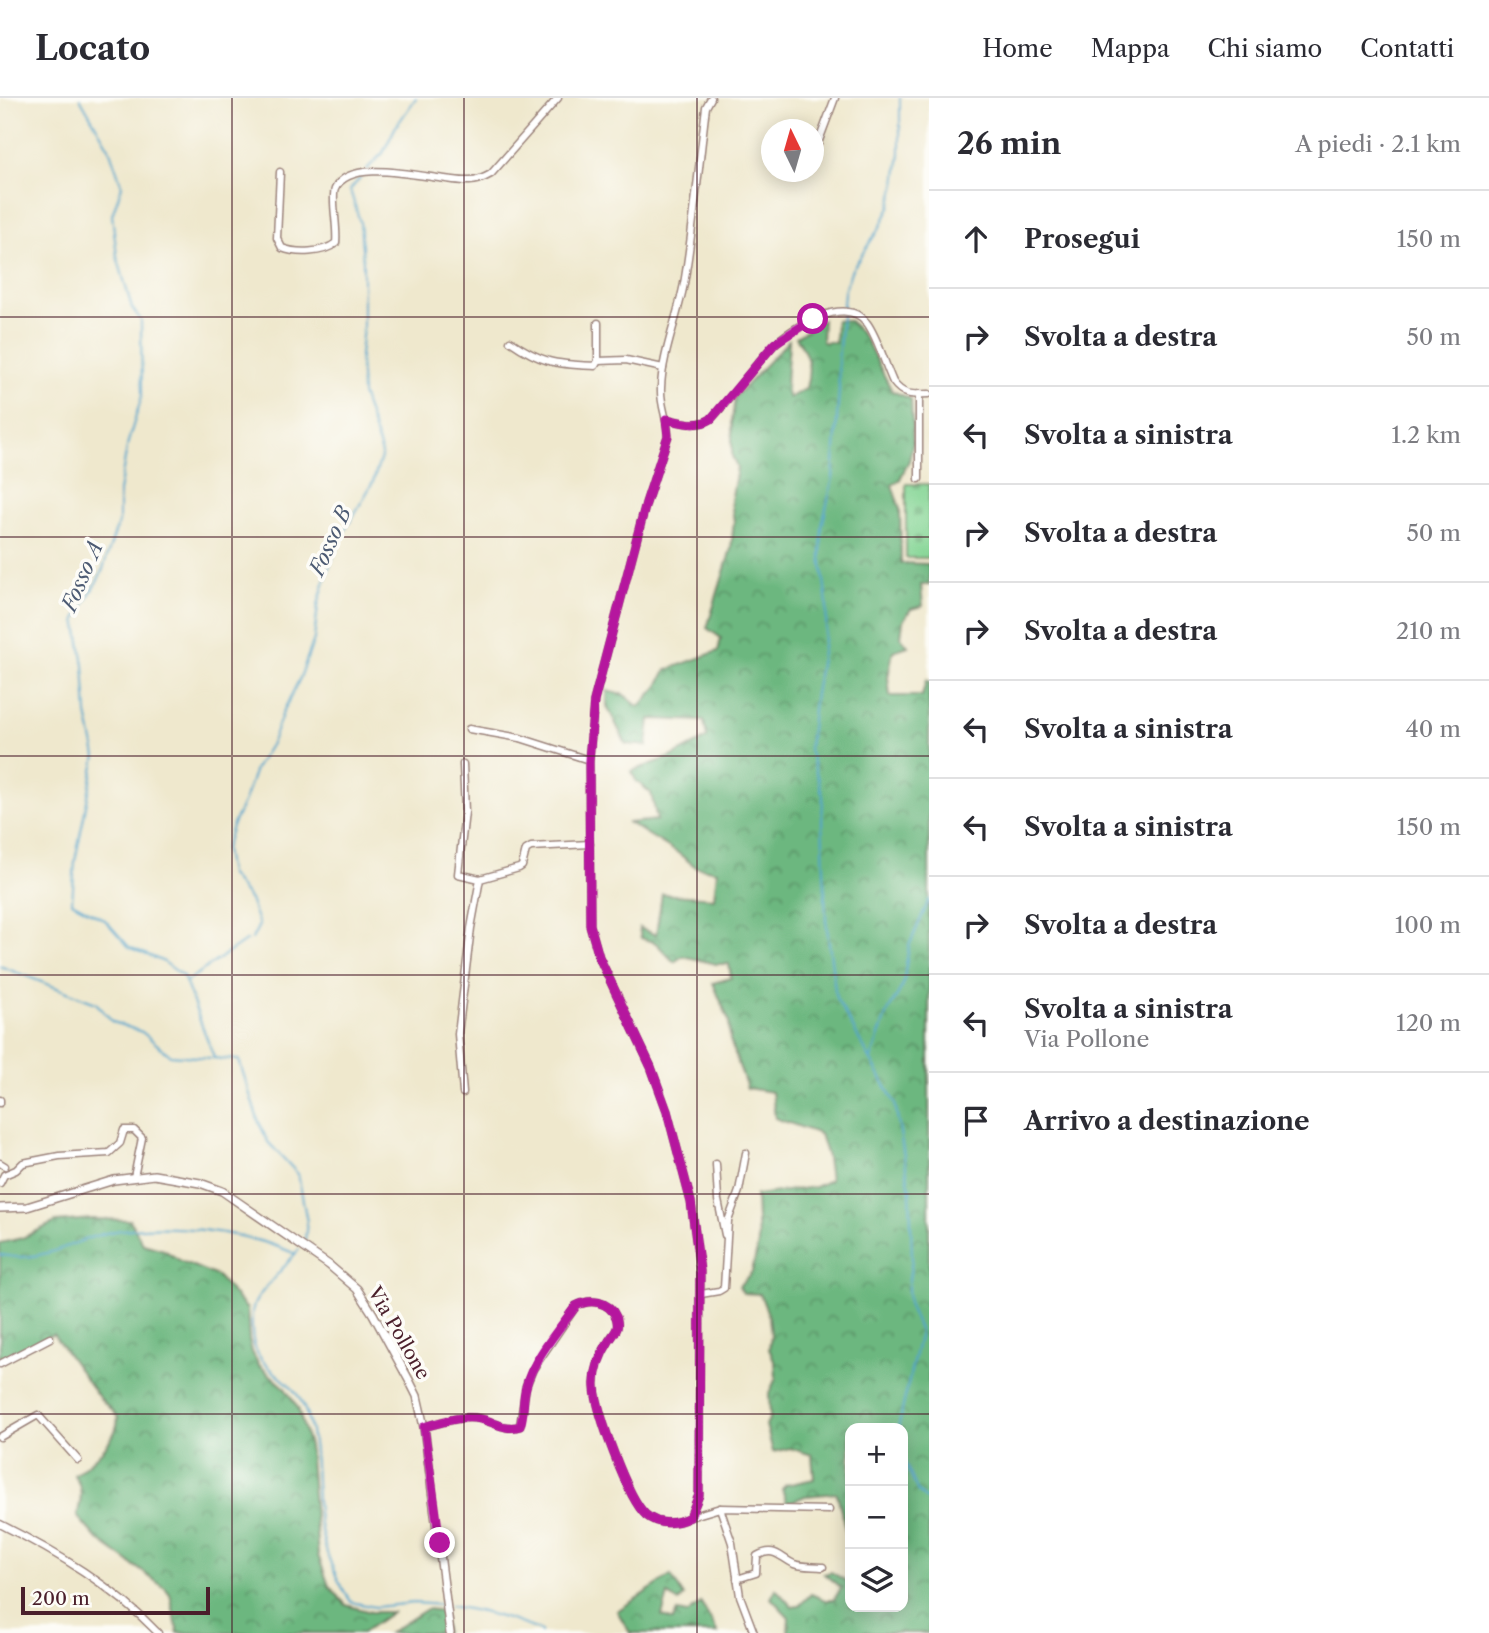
<!DOCTYPE html>
<html lang="it">
<meta charset="utf-8">
<style>
body{margin:0;font-family:"Libre Caslon Text",serif;background:#f2f2f3;color:#2b2b33}
.controls{position:absolute;right:21px;bottom:21px;display:grid;overflow:hidden;border-radius:14px;box-shadow:0 4px 18px #0003}
.controls button{width:63px;height:63px;display:grid;place-items:center;padding:0;border:0;border-bottom:2px solid #e1e1e2;background:#fff;color:#2b2b33;font:35px sans-serif}
.compass{position:absolute;left:761px;top:21px;width:63px;height:63px;border-radius:50%;background:#fff;box-shadow:0 4px 18px #0003;rotate:355deg}
.scale{position:absolute;left:21px;bottom:18px;width:189px;box-sizing:border-box;padding-left:7px;border:4px solid #4a1f2b;border-top:0;font-size:19px;line-height:24px;white-space:nowrap;color:#4a1f2b;-webkit-text-stroke:5px #fdfcf7;paint-order:stroke}
.stop{position:absolute;width:21px;height:21px;margin:-16px;border:5px solid #b5179e;border-radius:50%;background:#fff}
.stop.end{background:#b5179e;border-color:#fff;box-shadow:0 2px 7px #0008}
.list{margin:0;padding:0;list-style:none}
h2{display:flex;justify-content:space-between;align-items:center;height:91px;margin:0;padding:0 28px;font-size:30px}
h2 small{font-size:23px;font-weight:400;color:#7c7c81}
.list li{display:grid;grid-template-columns:46px 1fr auto;gap:21px;align-items:center;box-sizing:border-box;height:98px;padding:0 28px;border-top:2px solid #e1e1e2}
.list b{display:block;font-size:26px;white-space:nowrap}
.list p{margin:0;font-size:23px;white-space:nowrap;color:#7c7c81}
.list em{font-size:23px;font-style:normal;color:#7c7c81}
.icon{flex:none;width:38px;height:38px;fill:none;stroke:currentColor;stroke-width:2;stroke-linecap:round;stroke-linejoin:round}
.map{position:relative;flex:none;width:929px;height:1535px;overflow:hidden}
header{display:flex;align-items:center;gap:42px;box-sizing:border-box;height:98px;padding:0 35px;background:#fff;border-bottom:2px solid #e1e1e2}
header strong{font-size:33px}
nav{display:flex;gap:38px;margin-inline-start:auto;font-size:24px}
main{display:flex}
aside{flex:1;background:#fff}
.map>svg:first-child{display:block}
</style>
<header>
<strong>Locato</strong>
<nav><a>Home</a><a>Mappa</a><a>Chi siamo</a><a>Contatti</a></nav>
</header>
<main>
<div class="map">
<svg width="929" height="1535" viewBox="0 0 929 1535">
<defs>
<pattern id="forest-crowns" width="20" height="18" patternUnits="userSpaceOnUse" patternTransform="scale(1.75)"><rect width="20" height="18" fill="#6cb77f"/><path d="M2 6a3 3 0 1 1 6 0M12 15a3 3 0 1 1 6 0" fill="none" stroke="#5b9468"/></pattern>
<pattern id="cemetery-stones" width="16" height="16" patternUnits="userSpaceOnUse" patternTransform="scale(1.75)"><rect width="16" height="16" fill="#86d696"/><path d="M2 7V4a2 2 0 0 1 4 0v3zM10 15v-3a2 2 0 0 1 4 0v3z" fill="#75b781"/></pattern>
</defs>
<rect width="100%" height="100%" fill="#fdfcf7"/>
<filter id="ink" filterUnits="userSpaceOnUse"><feTurbulence type="fractalNoise" baseFrequency=".0143" numOctaves="2"/><feDisplacementMap in="SourceGraphic" scale="14" xChannelSelector="R" yChannelSelector="G"/><feConvolveMatrix kernelMatrix="1 2 1 2 8 2 1 2 1" color-interpolation-filters="sRGB"/></filter>
<filter id="wash" filterUnits="userSpaceOnUse"><feTurbulence type="fractalNoise" baseFrequency=".00686" numOctaves="4" result="noise"/><feDisplacementMap in="SourceGraphic" scale="28" xChannelSelector="R" yChannelSelector="G"/><feGaussianBlur stdDeviation="1.57" result="paint"/><feColorMatrix in="noise" values="0 0 0 0 0 0 0 0 0 0 0 0 0 0 0 0 0 1.4 0 .05"/><feComposite in="paint" operator="in"/></filter>
<g filter="url(#wash)">
<rect width="100%" height="100%" fill="#efe8cd"/>
<g fill="url(#forest-crowns)" stroke="#5b6b55" stroke-width="2">
<path d="M823,222L822,244H835L836,222L850,223L865,240L892,293L911,301L913,345L909,363L899,383L892,387L900,411L901,465L929,466V487H921L923,508L911,511L903,523L901,539L908,548L893,553L888,579L890,598H922L926,582L929,584V1535H788L789,1519L771,1500L776,1491L792,1509L799,1508L811,1496L825,1502H834L841,1490L824,1476L831,1474L848,1484L850,1479V1509H903V1330H850V1452L837,1395L805,1398L787,1406L782,1391L786,1387L814,1381L812,1357L790,1350L773,1354L766,1327L770,1319L769,1295L776,1280L775,1264L769,1251L771,1237L769,1219L760,1196L743,1195L739,1188L752,1174L758,1146L756,1097L815,1089L830,1082L827,1059L820,1036L775,1020L772,994L747,990L730,942L729,923L713,885L731,880L729,866H716L683,858L674,864L656,845L641,840L639,830L656,837L662,796L714,800L717,773L696,769L678,755L629,725L657,722L651,695L636,683L632,673L671,659L707,640L704,623L650,621L647,648L626,646L607,608V593L624,597L639,609L658,588L666,572L718,553L721,540L707,530L731,451L734,423L731,403L737,370L732,358V322L735,299L789,242C789,258 783,291 789,300L806,290C812,269 808,257 796,239Z"/>
<path d="M91,1121L130,1122L143,1146L164,1152L181,1163L217,1178L247,1211L249,1241L252,1254L259,1267L284,1289L298,1310L309,1348L318,1457L329,1488L346,1507L371,1514H392L362,1535H178L170,1496L165,1490L97,1441L77,1418C81,1403 84,1391 74,1377C92,1362 118,1344 118,1319L98,1298L53,1236L0,1262V1145L22,1140L56,1124Z"/>
<path d="M671,1478L684,1498L679,1504L668,1497L662,1518L673,1523L677,1514L687,1516L701,1505L718,1535H630L617,1513Z"/>
<path d="M427,1511L443,1513L445,1535H389Z"/>
</g>
<rect fill="url(#cemetery-stones)" stroke="#687a60" stroke-width="2" x="906" y="386" width="23" height="74"/>
<g fill="none" stroke-linecap="round" stroke-linejoin="round">
<g stroke="#51a4cc" stroke-width="2">
<path d="M80,0L109,50L122,88L112,117L117,158L132,210L141,222L142,298L128,344L119,393V422L102,474L76,521L84,567L87,616L96,658L75,763L72,804L105,822L129,849L164,864L183,878L214,959"/>
<path d="M367,71L383,55L395,30L416,0"/>
<path d="M252,841L259,827L250,802L229,776L225,751L232,728L244,703L255,671L272,644L283,614L300,580L314,541L318,507L327,475L340,441L373,384L382,356L362,296L360,258L363,228V164L360,124L350,92L360,80"/>
<path d="M0,868L96,905L113,924L142,934L170,957L239,962L258,1022L268,1044L298,1076L307,1124L305,1142L302,1146"/>
<path d="M187,883L247,842"/>
<path d="M871,961L886,917L903,887L909,848L929,802"/>
<path d="M299,1151C289,1165 256,1196 253,1210C251,1216 252,1224 252,1231C252,1272 286,1273 301,1303C316,1333 315,1371 317,1403C320,1441 330,1472 351,1504L375,1509L414,1505L444,1507"/>
<path d="M0,1157C7,1157 15,1160 21,1159C52,1159 80,1140 110,1134C164,1123 245,1133 296,1156"/>
<path d="M898,1330L920,1234L909,1208L908,1189L912,1161L910,1093L895,1005L836,900L826,822L822,724L823,698L809,651L814,602L826,530L827,506L821,458L822,428L833,380L839,292L838,263L844,195L851,173L880,129L890,109L896,86L900,55V0"/>
<path d="M903,1360L918,1394L929,1403"/>
<path d="M449,1508C482,1512 511,1521 541,1533V1535"/>
</g>
</g>
</g>
<g filter="url(#ink)">
<g fill="none" stroke-linecap="round" stroke-linejoin="round">
<g stroke="#9c847c" stroke-width="9">
<g id="minor">
<path d="M814,50L817,48L835,0"/>
<path d="M280,74L277,140L282,150C297,156 323,155 336,145C338,130 331,100 335,91C351,55 439,85 470,83C478,83 484,80 491,76L558,0"/>
<path d="M510,243C543,266 556,266 595,268L598,263V225"/>
<path d="M598,263L626,262L663,270"/>
<path d="M666,321C682,324 697,330 711,321C733,298 751,271 773,248C791,229 847,196 867,225C878,240 885,267 893,284C903,298 913,297 929,296"/>
<path d="M919,381V296"/>
<path d="M469,631L520,640L589,662"/>
<path d="M463,666L465,714L458,776L480,781"/>
<path d="M463,995L458,936L471,830L480,781L519,770L522,768L526,752L531,749L590,746"/>
<path d="M0,1002V1005"/>
<path d="M0,1065L5,1068"/>
<path d="M716,1066L718,1102L725,1137"/>
<path d="M0,1085L4,1077L16,1072L23,1065L59,1058L109,1055L120,1045L124,1032H134L142,1040L134,1079"/>
<path d="M701,1196L719,1193L724,1190L728,1123L739,1093L746,1055"/>
<path d="M0,1266L50,1240"/>
<path d="M424,1329C442,1324 462,1317 481,1321C495,1324 505,1333 520,1328L526,1288L533,1271L576,1208C590,1200 609,1203 616,1219C617,1221 618,1227 617,1230C616,1234 611,1239 609,1243C600,1257 594,1272 595,1289C596,1313 628,1401 646,1417C659,1428 676,1426 690,1419L699,1397L700,1173L691,1104L667,1013L651,969L599,859L590,827L589,662L594,603L646,405L668,338C668,321 660,308 661,290C662,255 679,217 685,180C694,124 699,66 706,9L711,0"/>
<path d="M0,1339L38,1317L78,1362"/>
<path d="M720,1410L732,1445L740,1498L754,1535"/>
<path d="M690,1419L720,1410L829,1412"/>
<path d="M0,1426C58,1455 113,1488 158,1535"/>
<path d="M737,1481L756,1475L757,1458C775,1448 779,1459 794,1466C801,1469 814,1468 823,1469"/>
</g>
</g>
<g stroke="#9c847c" stroke-width="10">
<path id="tertiary" d="M0,1110L27,1109L114,1082L154,1077L200,1085L222,1093L329,1167L357,1191L373,1216L410,1284L417,1298L424,1329L450,1535"/>
</g>
<use href="#minor" stroke="#fff" stroke-width="6"/>
<use href="#tertiary" stroke="#fff" stroke-width="7"/>
</g>
</g>
<g fill="none" stroke-linecap="round" stroke-linejoin="round" filter="url(#ink)">
<path stroke="#b5179e" stroke-width="9" d="M440,1445L424,1329C442,1324 462,1317 481,1321C495,1324 505,1333 520,1328C525,1315 522,1302 526,1289C532,1262 560,1230 576,1208C590,1200 609,1203 616,1219C617,1221 618,1227 617,1230C616,1234 611,1240 609,1243C600,1257 594,1272 595,1289C596,1313 628,1401 646,1417C659,1428 676,1426 690,1419L699,1397L700,1173L691,1104L667,1013L651,969L599,859L590,827L589,662L594,603L646,405L668,338L666,321C682,324 697,330 711,321L775,245L813,221"/>
</g>
<path fill="none" stroke="#4a1f2b" stroke-width="2" stroke-opacity="0.55" d="M232,0V1535M464,0V1535M697,0V1535M0,219H929M0,439H929M0,658H929M0,877H929M0,1096H929M0,1316H929"/>
<g text-anchor="middle" dominant-baseline="central" stroke-width="7" stroke-linejoin="round" paint-order="stroke">
<g font-size="19" fill="#4a1f2b" stroke="#fdfcf7">
<text transform="translate(399 1235) rotate(60)">Via Pollone</text>
</g>
<g font-size="21" font-style="italic" fill="#4d5b73" stroke="#fdfcf7">
<text transform="translate(330 443) rotate(-66)">Fosso B</text>
<text transform="translate(82 478) rotate(-67)">Fosso A</text>
</g>
</g>
</svg>
<div class="controls">
<button>+</button>
<button>−</button>
<button><svg class="icon" aria-label="layers" viewBox="0 0 24 24"><path d="M12 4l9 5-9 5-9-5zM3 14l9 5 9-5"/></svg></button>
</div>
<svg class="compass" viewBox="-18 -18 36 36"><path d="M0-13l5 13h-10z" fill="#e53935"/><path d="M0 13l5-13h-10z" fill="#7c7c81"/></svg>
<div class="scale">200 m</div>
<div class="stop" style="left:813px;top:221px"></div>
<div class="stop end" style="left:440px;top:1445px"></div>
</div>
<aside>
<h2>26 min<small>A piedi · 2.1 km</small></h2>
<ul class="list">
<li><svg class="icon" aria-label="ahead" viewBox="0 0 24 24"><path d="M12 20V5M6 11l6-6 6 6"/></svg><div><b>Prosegui</b></div><em>150 m</em></li>
<li><svg class="icon" aria-label="right" viewBox="0 0 24 24"><path d="M7 20v-9h11M14 6l5 5-5 5"/></svg><div><b>Svolta a destra</b></div><em>50 m</em></li>
<li><svg class="icon" aria-label="left" viewBox="0 0 24 24"><path d="M17 20v-9H6M10 6l-5 5 5 5"/></svg><div><b>Svolta a sinistra</b></div><em>1.2 km</em></li>
<li><svg class="icon" aria-label="right" viewBox="0 0 24 24"><path d="M7 20v-9h11M14 6l5 5-5 5"/></svg><div><b>Svolta a destra</b></div><em>50 m</em></li>
<li><svg class="icon" aria-label="right" viewBox="0 0 24 24"><path d="M7 20v-9h11M14 6l5 5-5 5"/></svg><div><b>Svolta a destra</b></div><em>210 m</em></li>
<li><svg class="icon" aria-label="left" viewBox="0 0 24 24"><path d="M17 20v-9H6M10 6l-5 5 5 5"/></svg><div><b>Svolta a sinistra</b></div><em>40 m</em></li>
<li><svg class="icon" aria-label="left" viewBox="0 0 24 24"><path d="M17 20v-9H6M10 6l-5 5 5 5"/></svg><div><b>Svolta a sinistra</b></div><em>150 m</em></li>
<li><svg class="icon" aria-label="right" viewBox="0 0 24 24"><path d="M7 20v-9h11M14 6l5 5-5 5"/></svg><div><b>Svolta a destra</b></div><em>100 m</em></li>
<li><svg class="icon" aria-label="left" viewBox="0 0 24 24"><path d="M17 20v-9H6M10 6l-5 5 5 5"/></svg><div><b>Svolta a sinistra</b><p>Via Pollone</p></div><em>120 m</em></li>
<li><svg class="icon" aria-label="arrive" viewBox="0 0 24 24"><path d="M6 21V4h12l-3 4 3 4H6"/></svg><div><b>Arrivo a destinazione</b></div></li>
</ul>
</aside>
</main>
